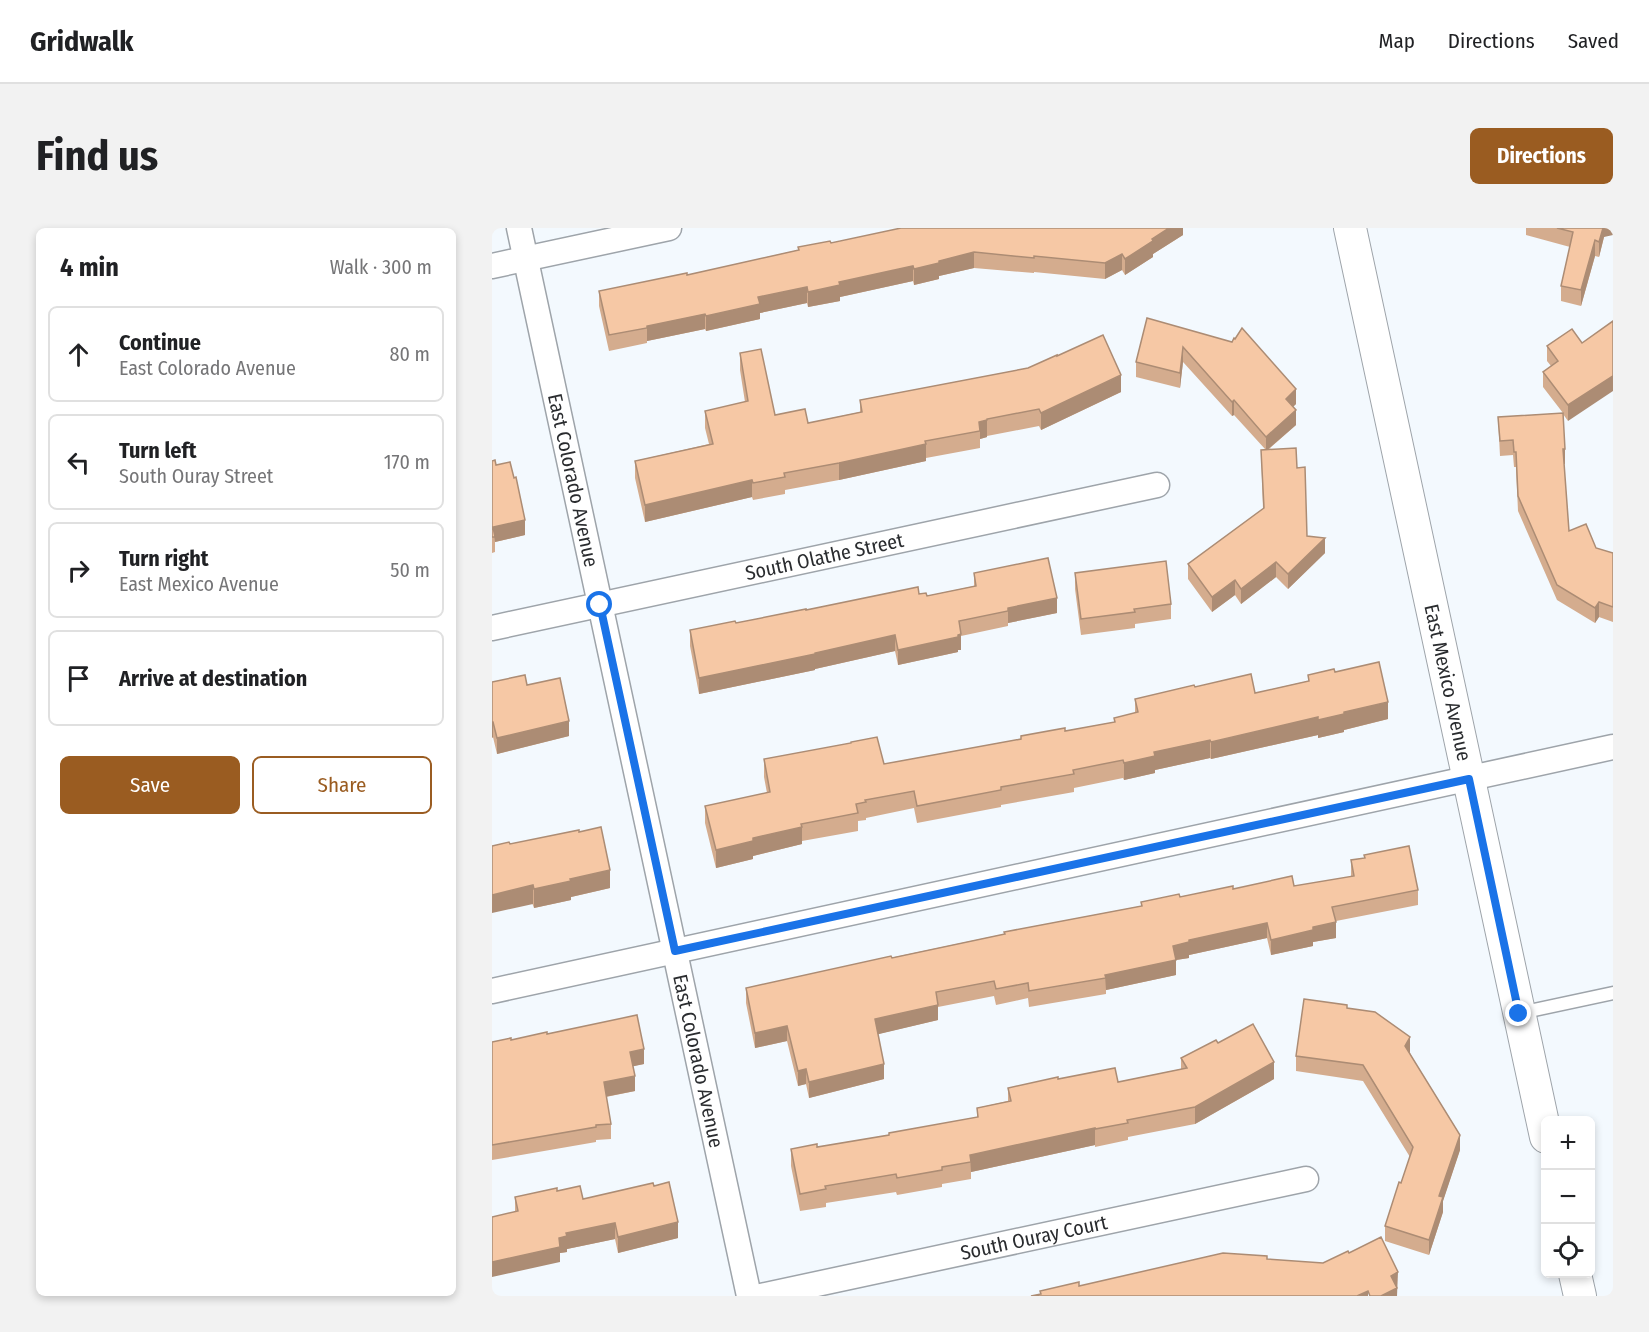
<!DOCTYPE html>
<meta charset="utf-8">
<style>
body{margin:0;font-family:"Fira Sans Condensed",sans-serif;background:#f2f2f2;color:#202124}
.controls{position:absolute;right:18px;bottom:18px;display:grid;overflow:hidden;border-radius:9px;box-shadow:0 3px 9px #0003}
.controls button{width:54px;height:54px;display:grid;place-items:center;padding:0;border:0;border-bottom:2px solid #e0e0e0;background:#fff;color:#202124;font:30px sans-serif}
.stop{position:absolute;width:18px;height:18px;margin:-14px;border:4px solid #1a73e8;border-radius:50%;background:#fff}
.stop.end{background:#1a73e8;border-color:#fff;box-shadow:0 2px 6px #0008}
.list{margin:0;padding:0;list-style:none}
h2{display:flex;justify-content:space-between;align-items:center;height:78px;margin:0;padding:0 24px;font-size:26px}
h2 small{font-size:20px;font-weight:400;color:#757577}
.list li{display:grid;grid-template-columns:39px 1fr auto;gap:18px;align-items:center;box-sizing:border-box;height:96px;margin:0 12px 12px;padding:0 12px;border:2px solid #e0e0e0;border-radius:9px}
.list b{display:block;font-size:22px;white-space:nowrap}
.list p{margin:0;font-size:20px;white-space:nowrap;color:#757577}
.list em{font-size:20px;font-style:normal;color:#757577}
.actions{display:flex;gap:12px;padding:18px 24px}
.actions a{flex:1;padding:14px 0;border:2px solid #9a5c21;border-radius:9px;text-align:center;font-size:21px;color:#9a5c21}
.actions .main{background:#9a5c21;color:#fff}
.icon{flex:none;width:33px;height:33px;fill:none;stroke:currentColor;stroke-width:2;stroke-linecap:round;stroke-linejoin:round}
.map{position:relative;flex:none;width:1121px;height:1068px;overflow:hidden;border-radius:9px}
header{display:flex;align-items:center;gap:36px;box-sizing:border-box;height:84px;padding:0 30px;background:#fff;border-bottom:2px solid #e0e0e0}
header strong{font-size:28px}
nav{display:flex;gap:33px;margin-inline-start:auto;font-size:21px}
.intro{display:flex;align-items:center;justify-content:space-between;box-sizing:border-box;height:144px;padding:0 36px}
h1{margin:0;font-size:42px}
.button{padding:15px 27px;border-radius:9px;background:#9a5c21;color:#fff;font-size:21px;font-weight:700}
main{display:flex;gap:36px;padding:0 36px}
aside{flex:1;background:#fff;border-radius:9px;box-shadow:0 3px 9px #0003}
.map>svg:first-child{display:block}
</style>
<header>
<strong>Gridwalk</strong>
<nav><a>Map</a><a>Directions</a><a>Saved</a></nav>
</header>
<div class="intro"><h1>Find us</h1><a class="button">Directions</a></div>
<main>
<aside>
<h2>4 min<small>Walk · 300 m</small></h2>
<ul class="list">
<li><svg class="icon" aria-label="ahead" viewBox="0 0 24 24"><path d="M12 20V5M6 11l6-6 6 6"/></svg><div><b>Continue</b><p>East Colorado Avenue</p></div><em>80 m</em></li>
<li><svg class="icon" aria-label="left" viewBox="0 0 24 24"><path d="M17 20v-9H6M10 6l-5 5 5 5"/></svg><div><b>Turn left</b><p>South Ouray Street</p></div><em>170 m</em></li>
<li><svg class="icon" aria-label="right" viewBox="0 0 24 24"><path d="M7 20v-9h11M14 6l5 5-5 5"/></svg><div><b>Turn right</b><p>East Mexico Avenue</p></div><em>50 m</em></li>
<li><svg class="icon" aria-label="arrive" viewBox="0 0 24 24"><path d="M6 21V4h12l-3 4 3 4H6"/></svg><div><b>Arrive at destination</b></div></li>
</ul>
<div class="actions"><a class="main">Save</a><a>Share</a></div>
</aside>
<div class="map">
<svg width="1121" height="1068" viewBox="0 0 1121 1068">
<rect width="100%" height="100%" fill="#f3f9fe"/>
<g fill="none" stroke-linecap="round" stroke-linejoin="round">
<g stroke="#9ea4aa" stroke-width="15">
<path id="service" d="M1028,785L1121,765"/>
</g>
<g stroke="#9ea4aa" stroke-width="27">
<g id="minor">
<path id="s1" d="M27,0L257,1068"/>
<path d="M0,38L177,0"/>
<path id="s2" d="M0,400L665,257"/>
<path d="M0,763L1121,519"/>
<path id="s3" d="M269,1068L814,951"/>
</g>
</g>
<g stroke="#9ea4aa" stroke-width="34">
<g id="tertiary">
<path id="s4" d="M858,0L1054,909"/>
<path d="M1083,1046L1088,1068"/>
</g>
</g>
<use href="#service" stroke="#fff" stroke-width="12"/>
<use href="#minor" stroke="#fff" stroke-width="24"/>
<use href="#tertiary" stroke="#fff" stroke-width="32"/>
</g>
<g fill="#d4ac8e">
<path d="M691,0V7L661,26V29L633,47L630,42L613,51L542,44V45L482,40L447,48V51L422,57L421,53L348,69V73L316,79L315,75L268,85V91L214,103L213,101L155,113V115L117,123L107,78V63L195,47L306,22V19L339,15Z"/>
<path d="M1034,0H1121L1112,9L1107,29L1103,28L1089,78L1069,73V58L1078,19L1034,7Z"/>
<path d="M655,90L804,176L801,179L804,197L777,221L805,240L815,308L833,325L796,361L784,349L749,376L743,367L720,384L696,351V336L771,281L769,222L773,221L742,187L740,188L691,134L688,160L644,149V134Z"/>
<path d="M1080,101L1076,193L1071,186L1073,236H1072L1077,303L1104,320L1121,325V394L1107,389L1103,395L1065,372L1026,283L1024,239H1022L1021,227L1008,228L1006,189L1071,185L1051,159V144L1059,138L1055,133V118Z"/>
<path d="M248,125L283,187L316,195L368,184V172L536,140L565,128L629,164L549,202L547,198L495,208V209L488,211V220L434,230V233L347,252L293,262V266L261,272L260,269L153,294L143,250V233L217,216L213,200V183L253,174L248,142Z"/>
<path d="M0,233L33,307L3,314V324L0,325Z"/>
<path d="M482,345L565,385L516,395V398L469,408V422H466V424L406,437L403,423L323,441V442L207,466L198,418V402L244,395L314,382L427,366L435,368L482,358Z"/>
<path d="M583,345L679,376V391L643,396V400L589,407L583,361Z"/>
<path d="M843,444L896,491L852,502V504L826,510V507L719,531L718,530L663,542V545L632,552L631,550L582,560V564L509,577V579L425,595L422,580L374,590V592L366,593V603L310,613V616L261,628V631L224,640L213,595V578L275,565L272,549V531L392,536L622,494V490L643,485V471L703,459L763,465L816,453V447Z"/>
<path d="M0,454L35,457L77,508L5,526L1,509L0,510Z"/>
<path d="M87,604L118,660L79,669V672L42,680L18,616Z"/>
<path d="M872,627L926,662V677L844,693V710L821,714V718L779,727L775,710L697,727V730L684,732V747L614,762V766L537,779L536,770L504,777L502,768L446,779V792L386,806L392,851L317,870L314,856L306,858L295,813L263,820L254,775V760L512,706V704L649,678V674L741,661L802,658L859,649V632L872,630Z"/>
<path d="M855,780L918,824V825L968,922L951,973V984L937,1027L893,1013V998L909,955L918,929L871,853L804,843V828Z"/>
<path d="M19,812L152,836L141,838L143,863L114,869L119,896V911L104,912V914L0,932V814Z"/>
<path d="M726,815L782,851L703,896L636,909V912L603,919V917L479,944V951L450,956V959L405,967L404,964L334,975V979L308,983L299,938V921L325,919L397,907L485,889V880L516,873V860L566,851L626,854L689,841V830Z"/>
<path d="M162,958L186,1010L126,1025L123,1011L75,1021V1024L68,1025V1034L23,984V969L65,963L91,971Z"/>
</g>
<g fill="#ac8c74">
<path d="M677,0H691V7L661,26V29L633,47V31L660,11Z"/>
<path d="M1111,0H1121V7L1112,9L1107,29V14Z"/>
<path d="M1103,12V28L1089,78V62Z"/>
<path d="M482,24V40L447,48V51L422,57V41L447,33Z"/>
<path d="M630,26V42L613,51V35Z"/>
<path d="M421,38V53L348,69V73L316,79V64L347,54Z"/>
<path d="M315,59V75L268,85V91L214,103V88L266,69Z"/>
<path d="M213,86V101L155,113V98Z"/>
<path d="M691,119V134L688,160V145Z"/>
<path d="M629,147V164L549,202V185Z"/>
<path d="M1121,148V163L1076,193V177Z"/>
<path d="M804,161V176L794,185V171Z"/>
<path d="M742,172V187L740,188V174Z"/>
<path d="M804,182V197L774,223V209Z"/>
<path d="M495,192V209L488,211V203L487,194Z"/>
<path d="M434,216V233L347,252V235Z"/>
<rect x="1071" y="221" width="2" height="15"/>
<path d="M260,252V269L153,294V277Z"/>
<path d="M33,292V307L3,314L1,299Z"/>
<path d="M833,310V325L796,361V346Z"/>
<path d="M784,334V349L749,376V361Z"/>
<path d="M743,352V367L720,384V369Z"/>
<path d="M565,370V385L516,395V380Z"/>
<path d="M1107,374V389L1103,395V380Z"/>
<path d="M469,406V422H466V424L406,437V422Z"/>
<path d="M403,407V423L323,441V442L207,466V450Z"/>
<path d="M896,474V491L852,502V504L826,510V492L852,484Z"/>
<path d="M826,489V507L719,531V514Z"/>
<path d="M77,493V508L5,526V510Z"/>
<path d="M0,494H1V509L0,510Z"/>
<path d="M718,512V530L663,542V545L632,552V535L662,524Z"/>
<path d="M310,599V616L261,628V631L224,640V622L261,610Z"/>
<path d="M118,642V660L79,669V672L42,680V661L78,651Z"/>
<path d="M41,657V676L0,685V667Z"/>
<path d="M844,694V710L821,714V718L779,727V712L821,699Z"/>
<path d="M775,695V710L697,727V730L684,732V747L614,762L613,747L681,718L697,712Z"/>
<path d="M446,777V792L383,807V791Z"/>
<path d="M295,798V813L263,820V805Z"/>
<path d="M918,809V824L913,833V818Z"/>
<path d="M152,821V836L138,839V824Z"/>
<path d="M782,834V851L703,896V879Z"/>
<path d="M392,836V851L317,870V854Z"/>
<path d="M314,841V856L306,858V843Z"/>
<path d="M143,848V863L112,869V854Z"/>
<path d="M603,900V917L479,944L478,927Z"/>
<path d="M968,907V922L951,973V984L937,1027V1012L947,968Z"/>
<path d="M186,994V1010L126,1025V1009Z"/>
<path d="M123,995V1011L75,1021V1024L68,1025V1034L0,1049V1034L67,1010L74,1005Z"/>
<path d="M906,1044L905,1068H889L899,1048Z"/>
<path d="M876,1063V1068H865Z"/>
</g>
<g fill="#f6c8a5" stroke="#ac8c74" stroke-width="1.5">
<path d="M409,0H677L660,11L661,13L633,31L630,26L613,35L542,28V30L482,24L447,33V35L422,41L421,38L347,54L348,57L316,64L315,59L266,69L268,76L214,88L213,86L155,98V100L117,107L107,63L195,45V47L307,22L306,19L338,13L339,15Z"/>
<path d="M1065,0H1111L1107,14L1103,12L1089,62L1069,58L1081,4Z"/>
<path d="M655,90L740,114L742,110L743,111L750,100L804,161L794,171L804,182L774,209L742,172L740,174L691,119L688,145L644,134Z"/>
<path d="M1121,93V148L1076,177L1051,144L1066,133L1055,118L1080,101L1090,115Z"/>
<path d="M611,107L629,147L549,185L547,181L495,191V192L487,194L488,203L433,213L434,216L347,235L292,245L293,249L261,255L260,252L153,277L143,233L221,216L213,183L256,173L248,125L269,121L283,187L313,181L316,195L370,184L368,172L536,140L565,127V128Z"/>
<path d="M1071,185L1073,221H1071L1077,303L1094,296L1104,320L1121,325V379L1107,374L1103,380L1065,357L1026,268L1024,224H1022L1021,212L1008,213L1006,189Z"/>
<path d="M804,220L805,240L813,239L815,308L833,310L796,346L784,334L749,361L743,352L720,369L696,336L772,280L769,222Z"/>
<path d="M3,232L4,237L18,234L22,250L24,249L33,292L1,299L3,309H0V233Z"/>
<path d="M556,330L565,370L516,380V383L467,393L469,406L466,407V409L406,422L403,407L323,425V426L207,450L198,402L243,393L244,395L314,381V382L426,359L427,366L434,365L435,368L484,358L482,345Z"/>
<path d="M674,333L679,376L642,381L643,384L589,391L583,345Z"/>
<path d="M887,434L896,474L852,484V486L826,492V489L719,514L718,512L662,524L663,528L632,535L631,532L581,542L582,546L509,559V562L425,578L422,563L373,572L374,574L364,576L366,585L309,596L310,599L261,610V613L224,622L213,578L278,564L272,531L359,515V514L385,509L392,536L529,511V508L573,500V503L623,494L622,490L646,484L643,471L702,457L703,459L759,446L763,465L817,453L816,447L842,441L843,444Z"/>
<path d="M33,447L35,457L68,450L77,493L5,510L1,494H0V454Z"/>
<path d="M109,599L118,642L78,651L79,653L42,661L41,657L0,667V618L17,614L18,616L87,602V604Z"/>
<path d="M917,618L926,662L840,679L844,694L821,699V702L779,712L775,695L697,712V714L681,718L684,732L613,747L614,750L537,763L536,755L504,761L502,753L444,764L446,777L383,791L392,836L317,854L314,841L306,843L295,798L263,805L254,760L399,728L400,730L513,706L512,704L650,678L649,674L687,666L688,669L741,658V661L800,648L802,658L862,648L859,632L873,630L872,627Z"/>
<path d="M812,771L855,777V780L883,784L918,809L913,818L968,907L947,968L951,969L937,1012L893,998L907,954L909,955L921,919L871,837L804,828Z"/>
<path d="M145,787L152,821L138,824L143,848L112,854L119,896L104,897V899L0,917V814L19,810V812L55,804V806Z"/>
<path d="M761,796L782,834L703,879L635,892L636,895L603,901V900L478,927L479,934L450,939V942L405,950L404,946L333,958L334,961L308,966L299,921L325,916V919L397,907V905L486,889L485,880L519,873L516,860L566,849V851L623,840L626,854L695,840L689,830L724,812L726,815Z"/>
<path d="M177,954L186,994L126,1009L123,995L74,1005L75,1008L67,1010L68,1019L0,1034V989L26,983L23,969L65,960V963L88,958L91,971L161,955L162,958Z"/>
<path d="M889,1009L906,1044L899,1048L905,1060L889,1068H878L876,1063L865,1068H539L549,1066L548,1063L587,1054V1058L731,1025L775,1028V1031L831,1035L856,1023L857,1025Z"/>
</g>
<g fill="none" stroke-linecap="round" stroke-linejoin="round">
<path stroke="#1a73e8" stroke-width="8" d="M108,377L183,723L977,551L1027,786"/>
</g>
<g text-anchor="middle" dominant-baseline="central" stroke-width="5" stroke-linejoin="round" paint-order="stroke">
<g font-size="20" fill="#2a2c2f" stroke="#fff">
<text stroke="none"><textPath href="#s1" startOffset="258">East Colorado Avenue</textPath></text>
<text stroke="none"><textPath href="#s2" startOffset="340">South Olathe Street</textPath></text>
<text stroke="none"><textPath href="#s4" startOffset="465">East Mexico Avenue</textPath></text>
<text stroke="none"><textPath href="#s1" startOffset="852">East Colorado Avenue</textPath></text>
<text stroke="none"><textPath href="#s3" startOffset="279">South Ouray Court</textPath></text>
</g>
</g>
</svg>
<div class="controls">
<button>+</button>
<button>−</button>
<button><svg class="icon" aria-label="locate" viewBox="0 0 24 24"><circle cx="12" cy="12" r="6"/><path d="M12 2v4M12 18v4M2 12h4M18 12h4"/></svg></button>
</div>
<div class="stop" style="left:108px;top:377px"></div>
<div class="stop end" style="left:1027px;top:786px"></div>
</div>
</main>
